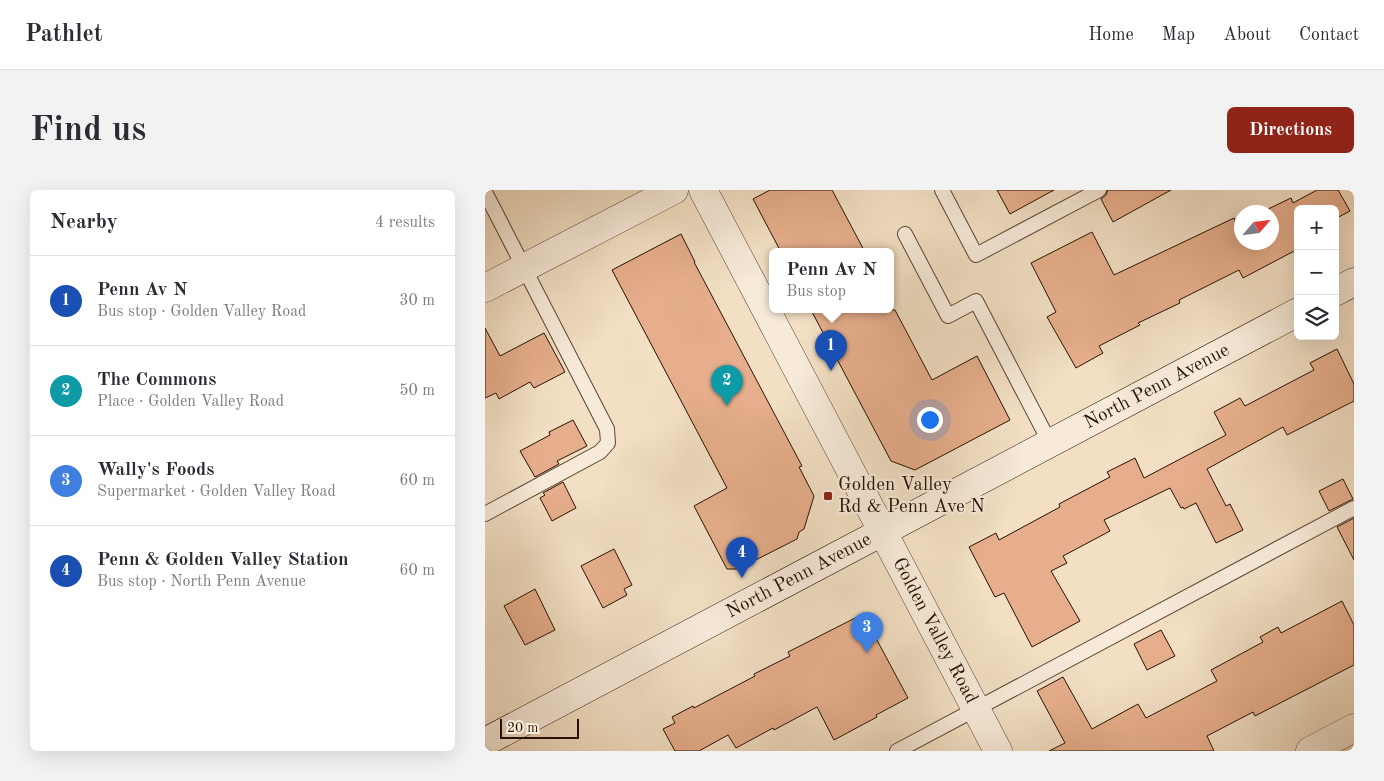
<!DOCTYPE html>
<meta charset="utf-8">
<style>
body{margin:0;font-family:"Old Standard TT",serif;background:#f2f2f3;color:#2b2b33}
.controls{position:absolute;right:15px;top:15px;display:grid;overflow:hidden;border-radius:8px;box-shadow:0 5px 20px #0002}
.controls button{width:45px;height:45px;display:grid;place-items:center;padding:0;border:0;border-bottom:1px solid #e1e1e2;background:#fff;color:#2b2b33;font:25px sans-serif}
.compass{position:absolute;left:749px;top:15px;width:45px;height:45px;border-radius:50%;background:#fff;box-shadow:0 5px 20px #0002;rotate:62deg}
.scale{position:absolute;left:15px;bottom:12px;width:79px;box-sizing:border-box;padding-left:5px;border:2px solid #271100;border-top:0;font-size:14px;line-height:18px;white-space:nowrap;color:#271100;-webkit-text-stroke:4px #f7ead9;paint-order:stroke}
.you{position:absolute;left:444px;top:229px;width:18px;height:18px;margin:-12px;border:4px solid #fff;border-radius:50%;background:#1a73e8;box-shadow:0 0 0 8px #1a73e833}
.badge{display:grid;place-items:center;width:32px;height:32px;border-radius:50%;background:#8f2418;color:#fff;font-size:16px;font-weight:700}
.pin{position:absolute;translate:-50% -41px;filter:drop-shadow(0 1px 2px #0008)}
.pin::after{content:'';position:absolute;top:26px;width:18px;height:15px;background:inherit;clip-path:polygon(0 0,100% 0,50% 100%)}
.popup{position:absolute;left:284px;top:58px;width:125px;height:65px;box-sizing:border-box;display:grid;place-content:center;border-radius:8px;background:#fff;filter:drop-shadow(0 1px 4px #0005);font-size:16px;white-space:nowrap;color:#7c7c81}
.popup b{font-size:19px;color:#2b2b33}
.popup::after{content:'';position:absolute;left:50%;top:100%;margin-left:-10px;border:10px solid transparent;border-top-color:#fff}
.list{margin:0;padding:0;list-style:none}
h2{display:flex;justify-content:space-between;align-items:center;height:65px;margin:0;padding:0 20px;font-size:21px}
h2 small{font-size:16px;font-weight:400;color:#7c7c81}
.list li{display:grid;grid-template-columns:32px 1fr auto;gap:15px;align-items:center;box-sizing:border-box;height:90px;padding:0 20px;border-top:1px solid #e1e1e2}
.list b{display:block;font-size:19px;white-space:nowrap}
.list p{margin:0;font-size:16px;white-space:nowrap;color:#7c7c81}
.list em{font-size:16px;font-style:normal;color:#7c7c81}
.icon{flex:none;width:28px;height:28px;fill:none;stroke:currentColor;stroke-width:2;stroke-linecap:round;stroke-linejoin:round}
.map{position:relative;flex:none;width:869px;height:561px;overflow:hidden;border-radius:8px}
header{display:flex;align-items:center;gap:30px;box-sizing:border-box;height:70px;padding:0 25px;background:#fff;border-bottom:1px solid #e1e1e2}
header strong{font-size:24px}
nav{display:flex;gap:28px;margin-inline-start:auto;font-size:18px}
.intro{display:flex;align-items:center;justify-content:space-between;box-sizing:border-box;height:120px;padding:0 30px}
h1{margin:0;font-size:35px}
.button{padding:12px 22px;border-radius:8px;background:#8f2418;color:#fff;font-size:18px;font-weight:700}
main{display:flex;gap:30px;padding:0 30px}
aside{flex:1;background:#fff;border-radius:8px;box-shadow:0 5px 20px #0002}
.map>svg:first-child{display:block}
</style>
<header>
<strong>Pathlet</strong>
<nav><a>Home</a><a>Map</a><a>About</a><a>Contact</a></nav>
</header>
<div class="intro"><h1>Find us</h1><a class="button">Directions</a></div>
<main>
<aside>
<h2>Nearby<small>4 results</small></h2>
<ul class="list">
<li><span class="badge" style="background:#1a4fb4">1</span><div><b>Penn Av N</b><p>Bus stop · Golden Valley Road</p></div><em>30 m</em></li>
<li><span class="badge" style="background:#0f9aa8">2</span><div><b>The Commons</b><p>Place · Golden Valley Road</p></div><em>50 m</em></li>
<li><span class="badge" style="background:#3f7fe0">3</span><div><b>Wally's Foods</b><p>Supermarket · Golden Valley Road</p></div><em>60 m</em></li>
<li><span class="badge" style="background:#1a4fb4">4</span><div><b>Penn &amp; Golden Valley Station</b><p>Bus stop · North Penn Avenue</p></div><em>60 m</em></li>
</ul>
</aside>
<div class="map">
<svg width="869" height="561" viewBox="0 0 869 561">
<rect width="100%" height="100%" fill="#f2dfc4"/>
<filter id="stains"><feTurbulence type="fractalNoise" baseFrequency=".004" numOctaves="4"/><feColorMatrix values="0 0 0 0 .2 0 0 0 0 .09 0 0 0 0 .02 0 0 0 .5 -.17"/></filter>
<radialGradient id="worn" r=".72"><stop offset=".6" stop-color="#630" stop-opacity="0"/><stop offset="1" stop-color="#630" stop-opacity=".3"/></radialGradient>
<g fill="#e6ae8c" stroke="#271100">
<path d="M285,0H347L380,62H296L268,9Z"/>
<path d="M512,0H569L525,24Z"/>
<path d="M623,0H686L628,32L616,9L621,5Z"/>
<path d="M832,0H853L865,21L850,29V19H813V59L758,88L754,80L694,110L695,113L653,133L655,135L614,156L618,163L591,178L562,127L571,122L546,73L607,42L629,85L749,28L752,35L756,33V52H786V22H777L806,8L808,13Z"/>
<path d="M196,44L210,72H209L317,276L314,277L329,306L319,339L314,342L312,349L253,379H242L209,316L242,298L127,80Z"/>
<path d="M326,120H410L447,190L492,166L525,230L430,280L406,271Z"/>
<path d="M0,138L15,166L59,143L80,182L49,198L45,192L14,209L11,203L0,208Z"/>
<path d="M852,159L869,194V211L802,245L798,237L722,279L741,316L745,314L758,340L731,353L711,313L699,319L698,317L696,318L685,298L619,330L625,341L578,366L582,373L566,381L595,431L547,457L519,403L510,407L484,357L511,343L514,350L575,317L574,314L625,287L622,282L650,268L659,288L741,245L729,222L755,208L760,216L829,180L825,173Z"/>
<path d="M88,230L102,256L72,271L74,274L50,287L35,261L65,245L64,242Z"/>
<path d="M858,289L868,309L844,321L834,301Z"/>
<path d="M78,292L91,318L67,331L55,308L60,305L58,303Z"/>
<path d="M869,328V370L852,337Z"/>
<path d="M129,359L147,395L139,399L142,405L118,418L96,376Z"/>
<path d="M50,399L70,440L40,455L19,416Z"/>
<path d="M857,411L869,435V475L770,526L768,522L722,546L729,561H564L580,553L552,501L578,487L607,539L653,514L661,528L732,491L726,480L778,452L775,447L793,437L796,443Z"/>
<path d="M378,424L423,508L391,525L392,527L349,550L332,517L289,540L288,538L251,558L243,545L214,561H190L178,539L190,533L187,527L208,516L209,518L270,486L269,484L305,466L303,462Z"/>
<path d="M676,440L690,466L662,480L649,454Z"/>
</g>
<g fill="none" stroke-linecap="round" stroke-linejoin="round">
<g stroke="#5a4431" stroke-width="16">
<g id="service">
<path d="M457,0L491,65L614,0"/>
<path d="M0,2L122,239L123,253L115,262L0,324"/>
<path d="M420,44L463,126L491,111L565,253"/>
<path d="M412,561L869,318"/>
</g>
</g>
<g stroke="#5a4431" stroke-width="29">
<g id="minor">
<path d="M0,98L189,0"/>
<path d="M825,561L869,538"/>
</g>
</g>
<g stroke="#5a4431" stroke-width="29">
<g id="tertiary">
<path id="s1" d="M218,0L513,561"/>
</g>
</g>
<g stroke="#271100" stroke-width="29">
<g id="secondary">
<path d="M850,102L869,92"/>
<path id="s2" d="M0,552L813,122"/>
</g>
</g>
<use href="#service" stroke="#f7ead9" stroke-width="14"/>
<use href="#minor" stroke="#f7ead9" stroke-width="28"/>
<use href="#tertiary" stroke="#f7ead9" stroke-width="28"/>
<use href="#secondary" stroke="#f7ead9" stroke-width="28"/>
</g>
<rect fill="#8f2418" stroke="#f7ead9" stroke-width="2" x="338" y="301" width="10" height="10" rx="2.5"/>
<g text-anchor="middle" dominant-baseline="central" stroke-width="4.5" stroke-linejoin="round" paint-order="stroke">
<g font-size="19" fill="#271100" stroke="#f7ead9">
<text stroke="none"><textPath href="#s2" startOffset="760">North Penn Avenue</textPath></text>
<text stroke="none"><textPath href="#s2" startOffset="355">North Penn Avenue</textPath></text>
<text stroke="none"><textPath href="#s1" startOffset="498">Golden Valley Road</textPath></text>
</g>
<g font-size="19" fill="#271100" stroke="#f7ead9" text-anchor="start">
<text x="353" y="295">Golden Valley<tspan x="353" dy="22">Rd &amp; Penn Ave N</tspan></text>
</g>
</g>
<rect width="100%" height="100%" filter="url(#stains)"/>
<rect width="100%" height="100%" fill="url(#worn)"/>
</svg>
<div class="controls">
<button>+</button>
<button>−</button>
<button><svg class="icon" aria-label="layers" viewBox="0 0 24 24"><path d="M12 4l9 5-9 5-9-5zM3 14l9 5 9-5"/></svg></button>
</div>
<svg class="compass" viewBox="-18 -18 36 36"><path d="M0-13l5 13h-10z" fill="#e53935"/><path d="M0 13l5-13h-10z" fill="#7c7c81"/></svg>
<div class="scale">20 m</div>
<div class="you"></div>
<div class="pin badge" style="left:346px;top:181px;background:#1a4fb4">1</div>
<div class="popup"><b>Penn Av N</b>Bus stop</div>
<div class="pin badge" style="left:242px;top:216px;background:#0f9aa8">2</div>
<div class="pin badge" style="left:382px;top:463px;background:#3f7fe0">3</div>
<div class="pin badge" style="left:257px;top:388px;background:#1a4fb4">4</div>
</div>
</main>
